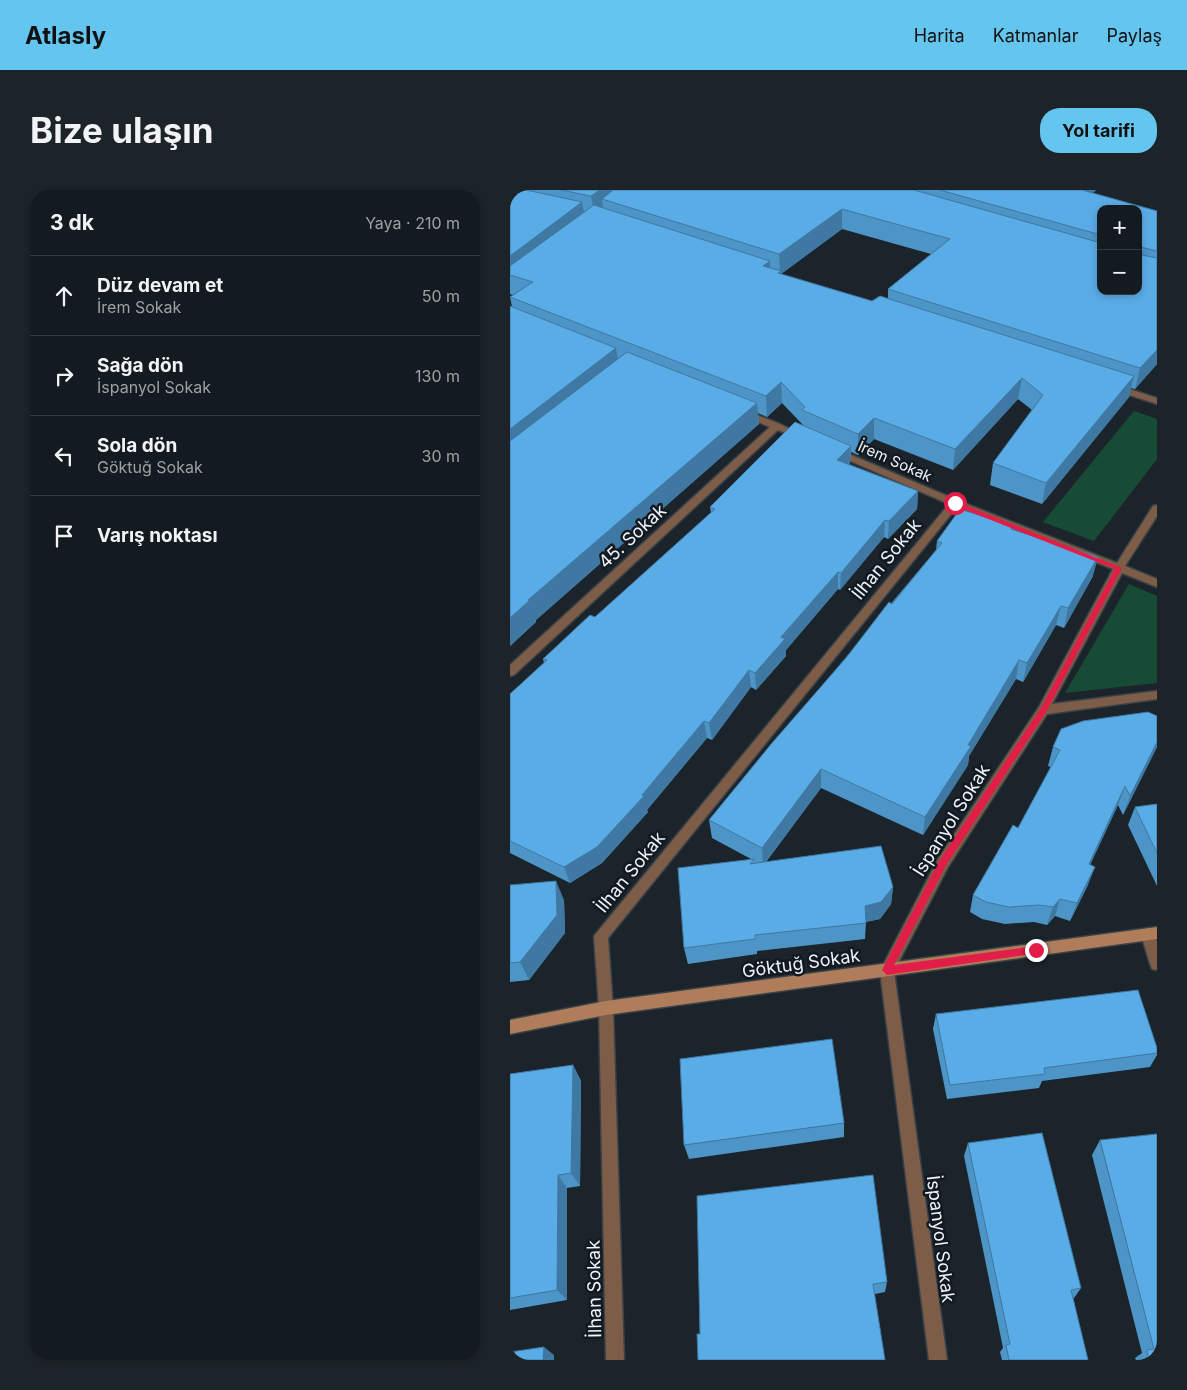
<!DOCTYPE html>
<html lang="tr">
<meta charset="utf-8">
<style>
body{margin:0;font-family:Inter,sans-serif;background:#1d2429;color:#f1f3f6}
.controls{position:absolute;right:15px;top:15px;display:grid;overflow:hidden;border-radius:10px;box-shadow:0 2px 8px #0003}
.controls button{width:45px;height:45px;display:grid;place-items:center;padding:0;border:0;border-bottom:1px solid #33393e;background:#141b20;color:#f1f3f6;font:25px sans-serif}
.stop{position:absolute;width:15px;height:15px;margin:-11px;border:4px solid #e11d48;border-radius:50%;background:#fff}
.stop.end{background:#e11d48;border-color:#fff;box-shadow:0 1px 5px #0008}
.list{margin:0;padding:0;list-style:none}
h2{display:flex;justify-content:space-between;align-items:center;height:65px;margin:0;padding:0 20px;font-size:21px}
h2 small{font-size:16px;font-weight:400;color:#9da1a5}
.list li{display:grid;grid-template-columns:32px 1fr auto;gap:15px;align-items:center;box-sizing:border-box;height:80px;padding:0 20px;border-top:1px solid #33393e}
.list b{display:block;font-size:19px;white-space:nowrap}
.list p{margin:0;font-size:16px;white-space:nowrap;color:#9da1a5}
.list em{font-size:16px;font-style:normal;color:#9da1a5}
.icon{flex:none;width:28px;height:28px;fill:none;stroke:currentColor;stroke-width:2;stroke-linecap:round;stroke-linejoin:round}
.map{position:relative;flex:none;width:647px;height:1170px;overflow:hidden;border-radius:20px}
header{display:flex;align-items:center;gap:30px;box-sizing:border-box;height:70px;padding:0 25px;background:#64c5ee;color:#111}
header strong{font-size:24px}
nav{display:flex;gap:28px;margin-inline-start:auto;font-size:18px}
.intro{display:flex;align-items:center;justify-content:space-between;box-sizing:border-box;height:120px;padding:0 30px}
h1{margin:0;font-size:35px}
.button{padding:12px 22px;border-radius:20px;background:#64c5ee;color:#111;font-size:18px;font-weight:700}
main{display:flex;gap:30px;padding:0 30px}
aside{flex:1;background:#141b20;border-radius:20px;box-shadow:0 2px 8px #0003}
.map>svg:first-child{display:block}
</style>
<header>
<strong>Atlasly</strong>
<nav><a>Harita</a><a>Katmanlar</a><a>Paylaş</a></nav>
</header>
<div class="intro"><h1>Bize ulaşın</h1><a class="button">Yol tarifi</a></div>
<main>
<aside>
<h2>3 dk<small>Yaya · 210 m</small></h2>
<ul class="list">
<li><svg class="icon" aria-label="ahead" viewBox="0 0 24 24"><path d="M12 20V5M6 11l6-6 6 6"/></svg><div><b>Düz devam et</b><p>İrem Sokak</p></div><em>50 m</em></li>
<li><svg class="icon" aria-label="right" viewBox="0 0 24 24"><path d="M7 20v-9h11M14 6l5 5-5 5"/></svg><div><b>Sağa dön</b><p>İspanyol Sokak</p></div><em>130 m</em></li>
<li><svg class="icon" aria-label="left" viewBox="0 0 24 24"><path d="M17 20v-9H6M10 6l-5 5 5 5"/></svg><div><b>Sola dön</b><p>Göktuğ Sokak</p></div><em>30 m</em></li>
<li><svg class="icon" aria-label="arrive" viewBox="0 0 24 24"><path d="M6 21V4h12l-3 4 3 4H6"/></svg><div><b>Varış noktası</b></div></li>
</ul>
</aside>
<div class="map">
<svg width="647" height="1170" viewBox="0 0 647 1170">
<rect width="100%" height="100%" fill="#1b242a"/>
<g fill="#184b36">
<path d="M624,221L647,229V269L584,351L533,332Z"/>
<path d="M619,394L647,406V493L555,503Z"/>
</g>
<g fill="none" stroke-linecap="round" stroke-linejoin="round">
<g stroke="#394147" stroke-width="3">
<g id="street">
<path d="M604,194L647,208V214L601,199L600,197Z"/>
<path d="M232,219L270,234L297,247L292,250L268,240L4,485L0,486V475L260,237L229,224L227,222Z"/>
<path d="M325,258L449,311L607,373L643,316L647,315V326L615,376L647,389V397L612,383L542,514L647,501V509L537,524L438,677L384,781L437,1170H419L370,781L428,669L529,517L603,379L447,317L98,748L103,818L114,1170H96L89,818L84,746L439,314L322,263V259Z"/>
<path d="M638,738L643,740L647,751V780L642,779L640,774L631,744L633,740Z"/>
</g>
</g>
<g stroke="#394147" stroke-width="3">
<path id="secondary" d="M647,737V749L96,825L0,844V830L96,811Z"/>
</g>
<use href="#street" fill="#7d5d48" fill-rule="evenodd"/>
<use href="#secondary" fill="#b07d5b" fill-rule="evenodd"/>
</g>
<g fill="#4d94c7" fill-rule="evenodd">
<path d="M0,0H586L583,3L647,21V174L625,199L621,198L619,207L532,314L480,295L483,273L522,220L508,209L443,280L364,249L348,265L341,262L340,273L339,274L408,301L407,319L378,349L374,347L330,400L328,399L276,460V466L246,500L241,497L202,550L197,548L137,620L138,622L92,673L60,693L0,663V504L34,473L33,469L85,427L201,323L200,317L293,235L272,213L257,227L248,223L249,234L26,430V432L0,456V116L2,117L0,107L3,105L0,104ZM591,19H628L591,101ZM332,39L421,64L378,99V108L362,111L271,85V84Z"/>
<path d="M503,336L502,340L583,386L554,438L546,435L513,492L506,489L459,566L458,575L413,645L311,598L256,672L383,697L381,714L370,729L356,732L355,749L247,761V764L178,774L174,758L241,669L202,648L199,630L426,360L427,351Z"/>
<path d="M647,526V557L613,625L608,615L580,675L578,695L560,731L545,726L537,735L524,732L495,734L472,729L460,722L463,705L508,638L541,577L538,576L543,557Z"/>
<path d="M647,614V696L618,635L625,617Z"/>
<path d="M0,695L54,710L55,743L19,790L0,792Z"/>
<path d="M426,824L647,858V865L640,877L532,891L529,898L437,909L423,839Z"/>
<path d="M63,875L71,891L70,996L57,998V1110L0,1120V884Z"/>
<path d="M334,933V947L179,969L174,955Z"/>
<path d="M590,950L647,1170H626L625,1168L632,1163L582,965Z"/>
<path d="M458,953L571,1098L564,1108H563L578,1170H492L490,1162L493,1158L454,966Z"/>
<path d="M187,1006L377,1092L375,1102L365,1104L190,1144Z"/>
</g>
<g fill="#3f78a2">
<path d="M90,0H118L92,9L93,19L85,26L81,6Z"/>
<path d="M568,0H586L565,18Z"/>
<path d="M72,12L76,32L0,85V66Z"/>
<path d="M332,19V39L271,84L272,101L268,83L270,82L269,64Z"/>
<path d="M260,71L261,91L253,76Z"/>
<path d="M106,158L109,179L0,265V239Z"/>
<path d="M647,160V174L625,199L630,178Z"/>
<path d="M624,186L619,207L532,314L536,293Z"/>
<path d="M512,188L508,209L443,280L445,259Z"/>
<path d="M271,192L272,213L257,227L256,206Z"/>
<path d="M247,213L249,234L26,430V432L0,456V428L18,410Z"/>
<path d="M364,228V249L348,265V244Z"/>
<path d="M341,256L340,273L327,287V270Z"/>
<path d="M408,301L407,319L378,349L379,331Z"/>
<path d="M375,330L374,347L330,400L331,383Z"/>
<path d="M588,367L583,386L554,438L558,418Z"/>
<path d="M328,382V399L276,460V466L246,500L245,483L271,447Z"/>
<path d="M551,416L546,435L513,492L517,473Z"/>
<path d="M509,470L506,489L459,566L458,575L413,645L415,627Z"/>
<path d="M239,480L241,497L202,550L199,533Z"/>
<path d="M194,531L197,548L137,620L138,622L92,673L60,693L54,677L132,605Z"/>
<path d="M647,552V557L613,625L620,606Z"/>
<path d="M311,579V598L253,675L252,658Z"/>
<path d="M615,596L608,615L572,692L579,674Z"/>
<path d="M585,677L578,695L560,731L567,713Z"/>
<path d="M46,691L54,710L55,743L19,790L10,772Z"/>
<path d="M383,697L381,714L370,729L355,732V716Z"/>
<path d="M550,709L545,726L537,735L543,717Z"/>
<path d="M63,875L71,891L70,996L61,983Z"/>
<path d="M48,985L57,998V1110L47,1100Z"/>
<path d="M34,1157L44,1165V1170H33Z"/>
</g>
<g fill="#5aace7" stroke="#3f78a2">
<path d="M0,0H16L72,12L0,66Z"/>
<path d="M51,0H90L81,6Z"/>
<path d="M103,0H404L591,53V101H628V19H591V45L430,0H572L647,21V61L631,57L632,65L647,68V160L630,178L378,99L440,49L332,19L269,64L92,9Z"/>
<path d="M84,15L260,71L253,76L271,81L268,83L362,111L370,106L624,186L536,293L483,273L533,205L512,188L445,259L364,228L348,244L292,220L295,217L271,192L256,206L0,107L23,92L0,85V76Z"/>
<path d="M0,116L106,158L0,239Z"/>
<path d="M117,162L247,213L18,410H20L0,428V251Z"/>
<path d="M285,232L341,256L327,270L408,301L379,331L375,330L331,383L328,382L271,447L275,449L245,483L239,480L199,533L194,531L132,605L134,606L87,657L54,677L0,651V504L37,470L33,469L80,425L85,427L205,319L200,317Z"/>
<path d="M450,319L503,336L501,339L588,367L558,418L551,416L517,473L509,470L458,555L461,556L415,627L311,579L252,658L199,630L262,553L336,468L379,412L382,414L432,353L427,351Z"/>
<path d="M638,522L647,526V552L620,606L615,596L579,674L585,677L567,713L550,709L543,717L529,715L499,717L476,712L463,705L503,635L508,638L550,560L543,557L551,539L573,531Z"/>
<path d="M647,614V663L625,617Z"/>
<path d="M371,656L383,697L371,712L355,716L356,733L245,745V749L174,758L168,678L244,669L240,674Z"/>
<path d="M46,691L47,725L10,772L0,773V695Z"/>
<path d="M628,800L647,858V863L534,878L535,884L440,895L426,824Z"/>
<path d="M322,849L334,933L174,955L170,869Z"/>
<path d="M63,875L61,983L48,985L47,1100L0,1108V884Z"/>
<path d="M532,943L571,1098L561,1100L578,1170H499L496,1155L500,1154L458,953Z"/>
<path d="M647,944V1170H639L637,1160L644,1159L590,950Z"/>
<path d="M363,985L377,1092L363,1094L375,1170H188L187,1144H190L187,1006Z"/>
<path d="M34,1157L33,1170H0V1162Z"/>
</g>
<path fill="#e11d48" d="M445,311L612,378L536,522L436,675L384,775L526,756L531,760L529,763L377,785L372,780L373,778L430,670L531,518L605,379L443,315V312Z"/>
<g text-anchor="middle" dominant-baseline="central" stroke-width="5" stroke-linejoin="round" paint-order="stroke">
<g font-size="15" fill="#eef4f9" stroke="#121a20">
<text transform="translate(385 271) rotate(24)">İrem Sokak</text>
</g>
<g font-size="18" fill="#eef4f9" stroke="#121a20">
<text transform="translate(122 346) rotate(-43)">45. Sokak</text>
<text transform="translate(376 369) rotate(-51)">İlhan Sokak</text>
<text transform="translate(441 630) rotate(-58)">İspanyol Sokak</text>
<text transform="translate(120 682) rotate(-51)">İlhan Sokak</text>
<text transform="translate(291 773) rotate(-8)">Göktuğ Sokak</text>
<text transform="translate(431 1049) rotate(83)">İspanyol Sokak</text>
<text transform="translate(84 1099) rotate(-91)">İlhan Sokak</text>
</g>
</g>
</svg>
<div class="controls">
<button>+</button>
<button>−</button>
</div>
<div class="stop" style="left:445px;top:313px"></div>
<div class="stop end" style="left:526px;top:760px"></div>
</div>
</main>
